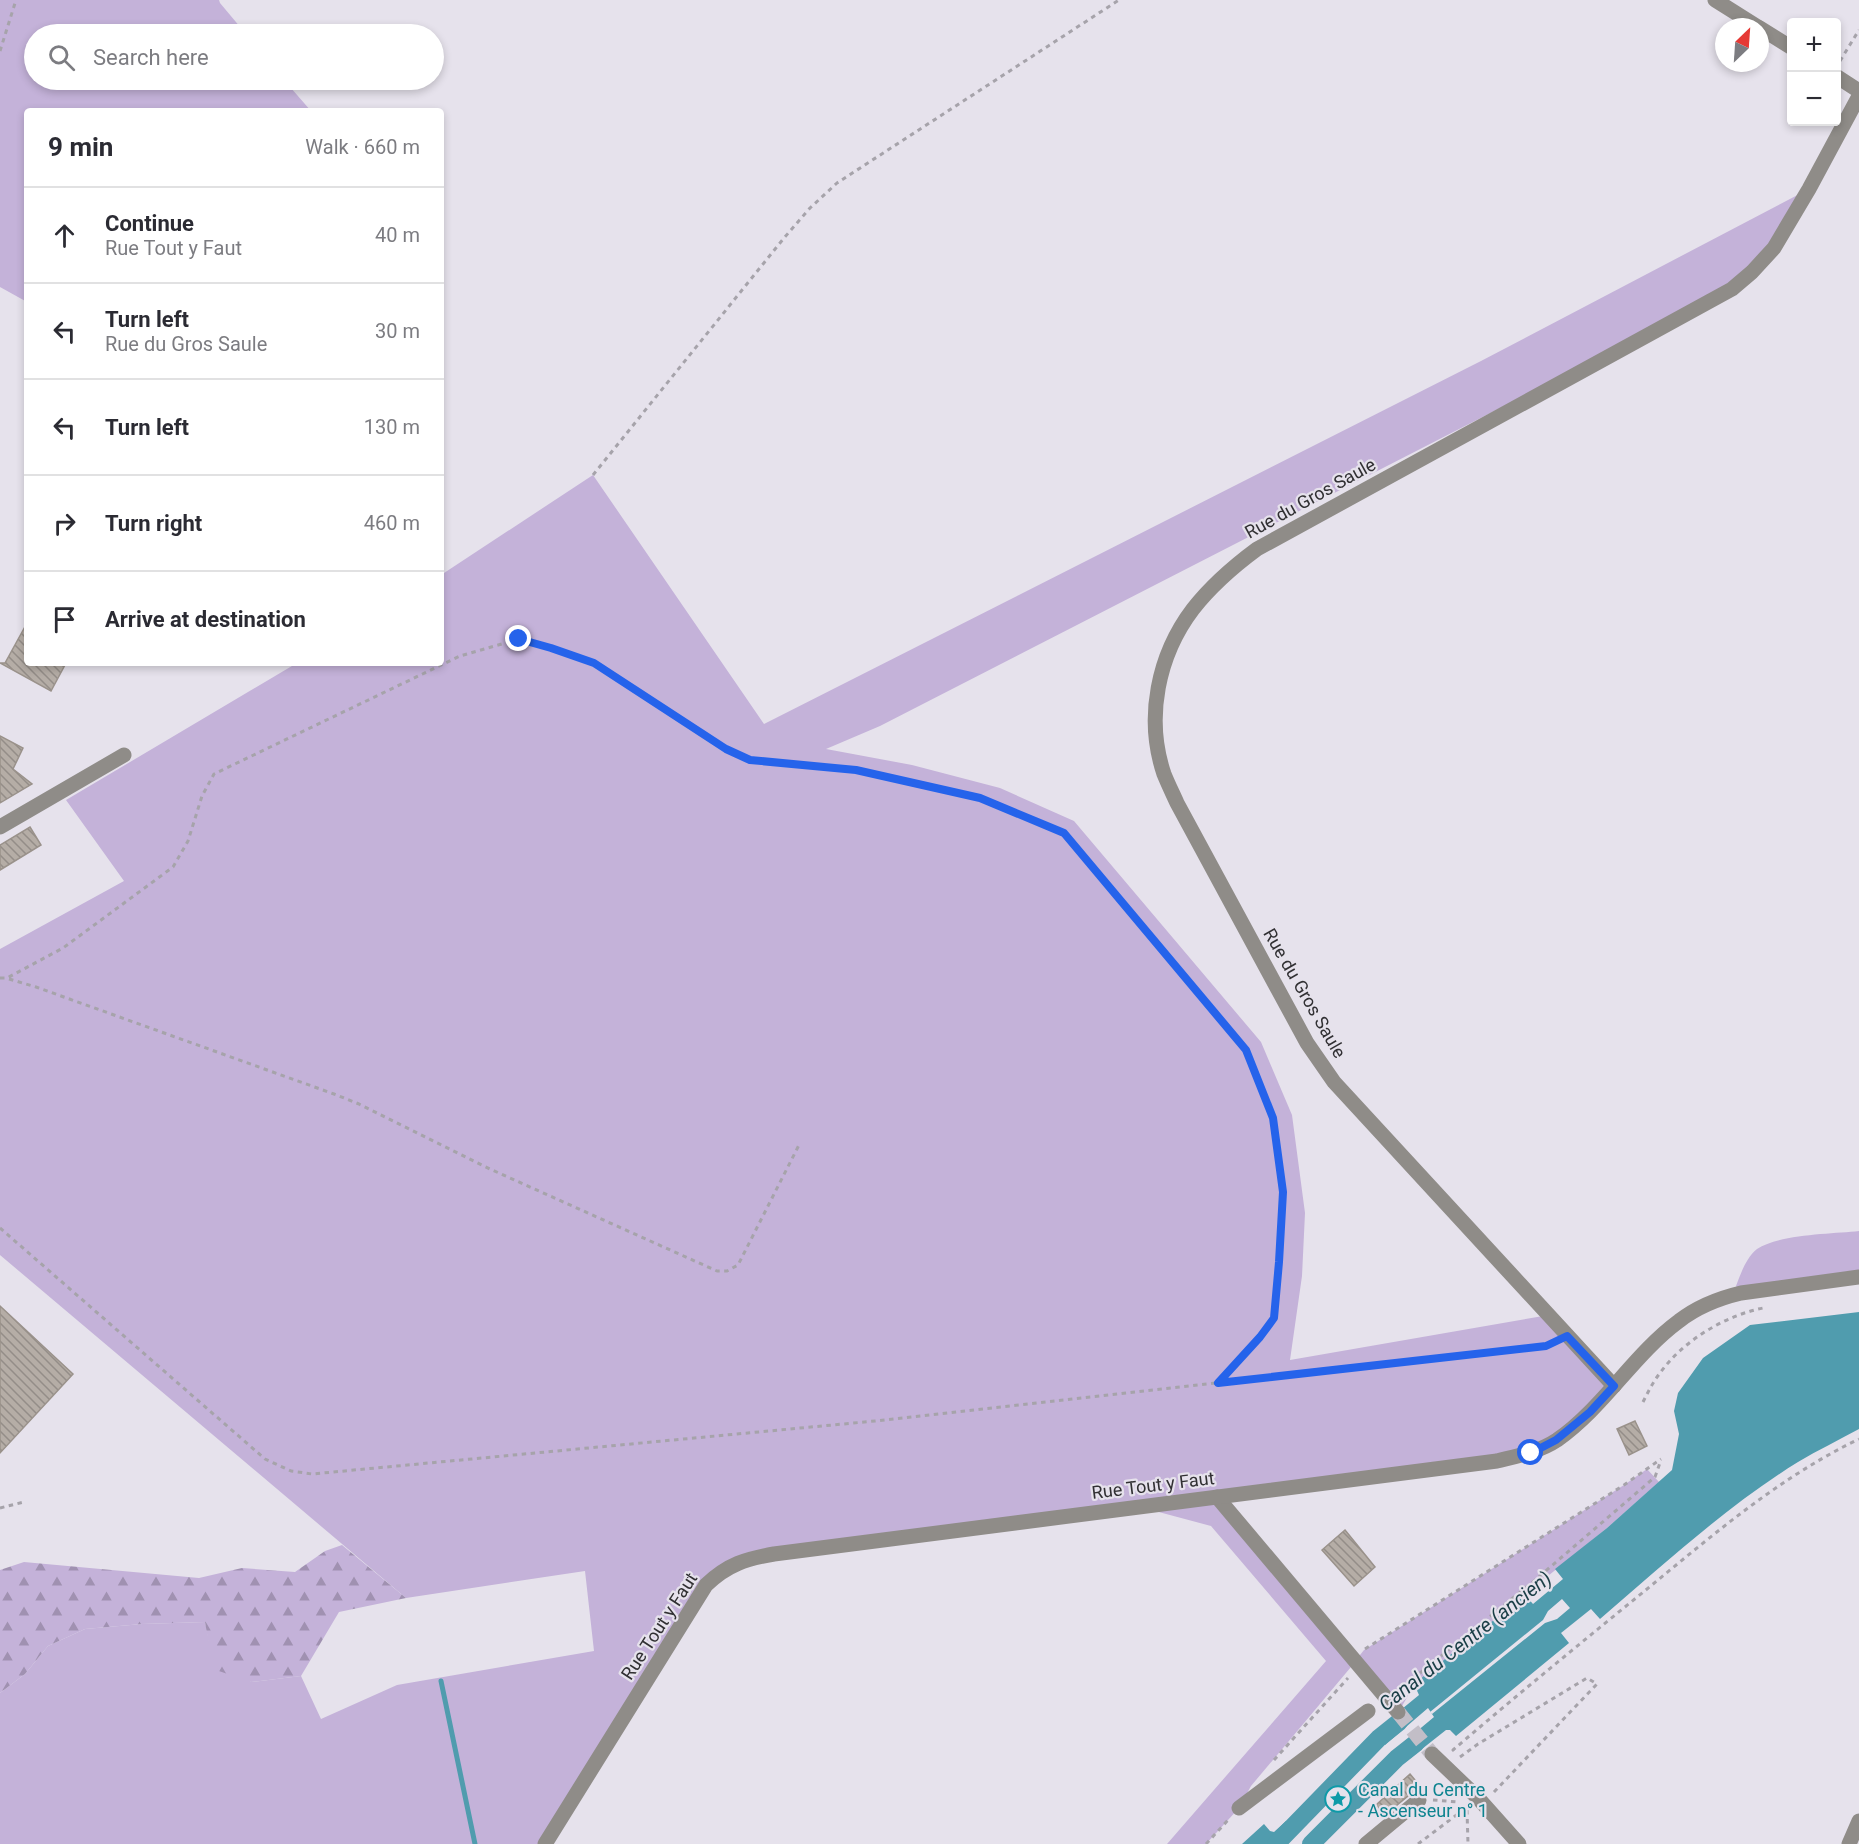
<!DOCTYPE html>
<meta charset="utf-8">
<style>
body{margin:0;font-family:Roboto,sans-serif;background:#f7f7f7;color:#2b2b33}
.controls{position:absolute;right:18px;top:18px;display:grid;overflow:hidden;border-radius:6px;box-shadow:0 3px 9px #0003}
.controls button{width:54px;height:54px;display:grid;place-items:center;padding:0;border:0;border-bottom:2px solid #e1e1e2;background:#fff;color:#2b2b33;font:30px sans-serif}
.compass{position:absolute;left:1715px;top:18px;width:54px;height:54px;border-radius:50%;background:#fff;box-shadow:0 3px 9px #0003;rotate:25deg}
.stop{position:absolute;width:18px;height:18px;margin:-14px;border:4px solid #2563eb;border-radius:50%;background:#fff}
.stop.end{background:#2563eb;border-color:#fff;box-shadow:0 2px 6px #0008}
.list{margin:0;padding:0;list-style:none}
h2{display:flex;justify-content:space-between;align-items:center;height:78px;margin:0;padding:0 24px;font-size:26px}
h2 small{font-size:20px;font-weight:400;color:#7c7c81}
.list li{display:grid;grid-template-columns:39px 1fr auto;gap:18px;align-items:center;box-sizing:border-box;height:96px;padding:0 24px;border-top:2px solid #e1e1e2}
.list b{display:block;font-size:22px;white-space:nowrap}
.list p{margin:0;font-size:20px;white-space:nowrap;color:#7c7c81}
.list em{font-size:20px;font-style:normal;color:#7c7c81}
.icon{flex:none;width:33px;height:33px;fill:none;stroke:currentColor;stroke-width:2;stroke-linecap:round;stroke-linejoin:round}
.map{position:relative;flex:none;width:1859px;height:1844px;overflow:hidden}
.search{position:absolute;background:#fff;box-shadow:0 3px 9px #0003;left:24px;top:24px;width:420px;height:66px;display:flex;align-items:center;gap:15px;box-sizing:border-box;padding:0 21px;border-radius:33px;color:#7c7c81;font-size:22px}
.panel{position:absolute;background:#fff;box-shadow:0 3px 9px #0003;left:24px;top:108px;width:420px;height:558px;border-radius:6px}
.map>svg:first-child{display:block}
</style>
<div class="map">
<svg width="1859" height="1844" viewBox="0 0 1859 1844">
<defs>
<pattern id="forest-firs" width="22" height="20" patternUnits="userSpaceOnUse" patternTransform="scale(1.5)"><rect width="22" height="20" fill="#c4b2d9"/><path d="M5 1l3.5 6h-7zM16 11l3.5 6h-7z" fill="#a091b1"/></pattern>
<pattern id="building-back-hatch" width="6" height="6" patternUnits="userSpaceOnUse" patternTransform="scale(1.5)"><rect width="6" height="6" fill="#b5ada6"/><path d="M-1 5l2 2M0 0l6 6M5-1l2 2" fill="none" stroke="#948d88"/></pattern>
</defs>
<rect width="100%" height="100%" fill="#e6e2ec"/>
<g fill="#c4b2d9">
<path d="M0,0H219L220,3L246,34H34V80H284L311,111H27V302L0,287Z"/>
<path d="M1809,189L1790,219L1732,289L880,726L826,749L912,765L1000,788L1074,821L1261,1042L1292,1115L1305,1213L1302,1276L1290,1360L1549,1315L1614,1386L1531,1453L1218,1497L1356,1660L1364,1650L1624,1485L1647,1469L1659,1482L1607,1528L1415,1684L1402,1706L1356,1661L1251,1786L1239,1808L1206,1844H1167L1326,1661L1211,1526L1140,1507L774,1554L719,1573L545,1844H0V1693L25,1674L48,1646L85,1629L142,1624L205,1622L209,1641L251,1682L301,1676L321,1719L397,1685L594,1651L585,1571L406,1598L0,1255V949L124,881L66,800L297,663H441V575L593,475L764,724L1481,361Z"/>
<path d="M1859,1231V1277L1741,1293L1736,1286C1741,1273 1746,1258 1757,1249C1779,1234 1832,1234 1859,1231Z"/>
</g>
<path fill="url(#forest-firs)" d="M342,1545L406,1598L339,1612L301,1676L251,1682L213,1669L205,1622L142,1624L85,1629L48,1646L25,1674L0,1693V1570L24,1562L199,1578L242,1568L295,1572L325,1551Z"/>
<g fill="#509cae">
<path d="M1859,1312V1429C1839,1440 1818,1450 1798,1462C1727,1506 1664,1564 1600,1619L1591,1609L1561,1633L1569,1643L1456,1736L1450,1730H1446L1403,1764L1392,1752L1434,1717L1428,1708L1385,1745L1374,1732L1419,1695L1414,1684L1525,1595L1533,1604L1563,1579L1555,1569L1607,1528L1672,1470L1679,1434L1674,1411L1678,1393L1703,1358L1750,1325Z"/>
<path d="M1286,1821L1294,1830L1287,1837L1288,1844H1242L1264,1824L1270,1831L1274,1832Z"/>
</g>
<path fill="#e6e2ec" d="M1562,1599L1570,1608L1557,1619L1545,1623L1432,1714L1430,1712L1543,1620L1548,1611Z"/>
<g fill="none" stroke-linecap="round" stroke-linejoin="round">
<path stroke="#509cae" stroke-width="5" d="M441,1681L475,1844"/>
<g stroke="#509cae" stroke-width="18">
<path d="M1276,1844L1379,1738L1399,1722"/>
<path d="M1311,1844L1397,1758L1416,1743"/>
</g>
</g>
<g fill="url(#building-back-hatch)" stroke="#9a928b" stroke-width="1.5">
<path d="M27,623V663H66L51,691L0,663H5Z"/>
<path d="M0,736L23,748L13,769L32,784L0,803Z"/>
<path d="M30,827L41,845L0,870V845Z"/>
<path d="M0,1306L73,1374L0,1453Z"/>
<path d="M1635,1421L1647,1446L1629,1455L1617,1429Z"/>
<path d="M1345,1530L1375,1567L1354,1586L1322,1550Z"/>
<path d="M1410,1774L1425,1792L1418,1790L1413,1792L1385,1815L1376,1805Z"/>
</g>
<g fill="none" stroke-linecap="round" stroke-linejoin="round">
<path stroke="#c2bec7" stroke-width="15" stroke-dasharray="15 8" stroke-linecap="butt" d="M1398,1712L1432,1754"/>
<g stroke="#a6a3aa" stroke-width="3" stroke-dasharray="4.5 4.5" stroke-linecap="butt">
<path d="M0,51L16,0"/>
<path d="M1840,61L1859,30"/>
<path d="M593,475L784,238L810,208L837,183L1119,0"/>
<path d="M0,978H7L63,948L173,867L188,841L202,796L214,774L460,656L519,639L551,648L594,663L726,749L750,761L856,770L980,798L1064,833L1246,1050L1273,1118L1283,1192L1279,1262L1274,1318L1260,1337L1218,1383"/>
<path d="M9,979L36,987L334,1094L359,1104L490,1169L717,1271H727L738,1265L800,1143"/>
<path d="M0,1228L265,1459L291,1471L312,1474L875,1421L1546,1346L1552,1343"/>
<path d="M1643,1402C1648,1392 1653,1382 1660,1373C1683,1341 1724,1316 1763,1308"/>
<path d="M0,1508L24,1502"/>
<path d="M1365,1649L1624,1485L1661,1459"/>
<path d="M1399,1690L1534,1581L1655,1477L1661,1460"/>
<path d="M1454,1751L1453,1750C1517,1695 1582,1642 1647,1589C1714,1534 1780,1477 1859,1439"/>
<path d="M1460,1757L1478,1744L1587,1678L1597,1684L1493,1793"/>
<path d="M1274,1760L1348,1678"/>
<path d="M1433,1800L1459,1802"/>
<path d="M1467,1810L1468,1844"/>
<path d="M1206,1844L1229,1819"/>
<path d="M1418,1844L1467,1807"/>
</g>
<g stroke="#8f8c88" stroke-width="15">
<path d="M1715,0L1758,27"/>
<path d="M1760,28L1792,48"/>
<path d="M1836,76L1859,91"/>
<path d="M0,827L124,755"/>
<path d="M1614,1386L1334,1082L1307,1043L1177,803C1173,794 1168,784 1164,774C1145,718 1158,655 1193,609C1211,586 1234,566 1257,549L1732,289L1752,272L1774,248L1809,189L1859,96"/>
<path d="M1217,1497L1398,1712"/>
<path d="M1432,1754L1478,1798L1519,1844"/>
<path d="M1239,1808L1368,1711"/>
<path d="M545,1844L706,1585C728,1564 746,1559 774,1554L1497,1461C1517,1456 1539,1452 1557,1440C1604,1407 1633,1355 1679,1321C1697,1307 1720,1298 1741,1293L1859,1277"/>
<path d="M1366,1844L1419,1800"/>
<path d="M1849,1844L1859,1821"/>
</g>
</g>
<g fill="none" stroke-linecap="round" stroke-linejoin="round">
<path stroke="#2563eb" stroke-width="8" d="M519,639L551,648L594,663L726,749L750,760L856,770L980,798L1064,833L1246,1050L1273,1118L1283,1192L1279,1262L1274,1318L1260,1337L1218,1383L1546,1346L1567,1336L1614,1386L1590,1412L1556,1440L1531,1453"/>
</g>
<defs>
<g id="sight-ring" transform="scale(1.35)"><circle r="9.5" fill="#e6e2ec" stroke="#0f9aa8" stroke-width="1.5"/><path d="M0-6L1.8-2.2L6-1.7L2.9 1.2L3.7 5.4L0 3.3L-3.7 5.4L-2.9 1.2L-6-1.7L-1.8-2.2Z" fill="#0f9aa8"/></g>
</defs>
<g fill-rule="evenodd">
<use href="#sight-ring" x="1338" y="1799"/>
</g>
<g text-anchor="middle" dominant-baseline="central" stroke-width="4.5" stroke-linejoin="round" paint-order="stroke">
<g font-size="18" fill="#313033" stroke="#e6e2ec">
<text transform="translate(1310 498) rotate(-29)">Rue du Gros Saule</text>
<text transform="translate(1305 993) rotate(60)">Rue du Gros Saule</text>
<text transform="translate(1153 1485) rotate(-7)">Rue Tout y Faut</text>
<text transform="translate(659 1626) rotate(-57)">Rue Tout y Faut</text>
</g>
<g font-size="18" fill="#0d838f" stroke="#e6e2ec" text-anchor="start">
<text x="1358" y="1789">Canal du Centre<tspan x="1358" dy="21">- Ascenseur n° 1</tspan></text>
</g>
<g font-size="20" font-style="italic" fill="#1a3e46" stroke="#e6e2ec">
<text transform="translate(1465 1641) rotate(-38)">Canal du Centre (ancien)</text>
</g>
</g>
</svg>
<div class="controls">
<button>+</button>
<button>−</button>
</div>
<svg class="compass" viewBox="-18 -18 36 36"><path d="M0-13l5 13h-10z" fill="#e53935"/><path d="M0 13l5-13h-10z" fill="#7c7c81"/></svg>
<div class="stop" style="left:1531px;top:1453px"></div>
<div class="stop end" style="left:519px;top:639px"></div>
<div class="search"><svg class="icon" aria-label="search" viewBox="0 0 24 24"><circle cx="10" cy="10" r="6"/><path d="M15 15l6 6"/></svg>Search here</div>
<section class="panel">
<h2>9 min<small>Walk · 660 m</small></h2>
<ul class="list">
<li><svg class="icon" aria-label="ahead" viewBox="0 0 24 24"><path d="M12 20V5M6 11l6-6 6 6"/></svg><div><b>Continue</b><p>Rue Tout y Faut</p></div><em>40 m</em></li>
<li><svg class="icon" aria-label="left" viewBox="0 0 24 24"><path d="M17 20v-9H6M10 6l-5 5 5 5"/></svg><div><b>Turn left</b><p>Rue du Gros Saule</p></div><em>30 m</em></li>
<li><svg class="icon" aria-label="left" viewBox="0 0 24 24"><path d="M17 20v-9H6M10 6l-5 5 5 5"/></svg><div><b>Turn left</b></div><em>130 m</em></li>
<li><svg class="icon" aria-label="right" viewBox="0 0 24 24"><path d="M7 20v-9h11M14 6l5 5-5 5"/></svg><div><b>Turn right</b></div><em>460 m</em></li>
<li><svg class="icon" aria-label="arrive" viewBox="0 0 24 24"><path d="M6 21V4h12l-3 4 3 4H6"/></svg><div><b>Arrive at destination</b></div></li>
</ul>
</section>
</div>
